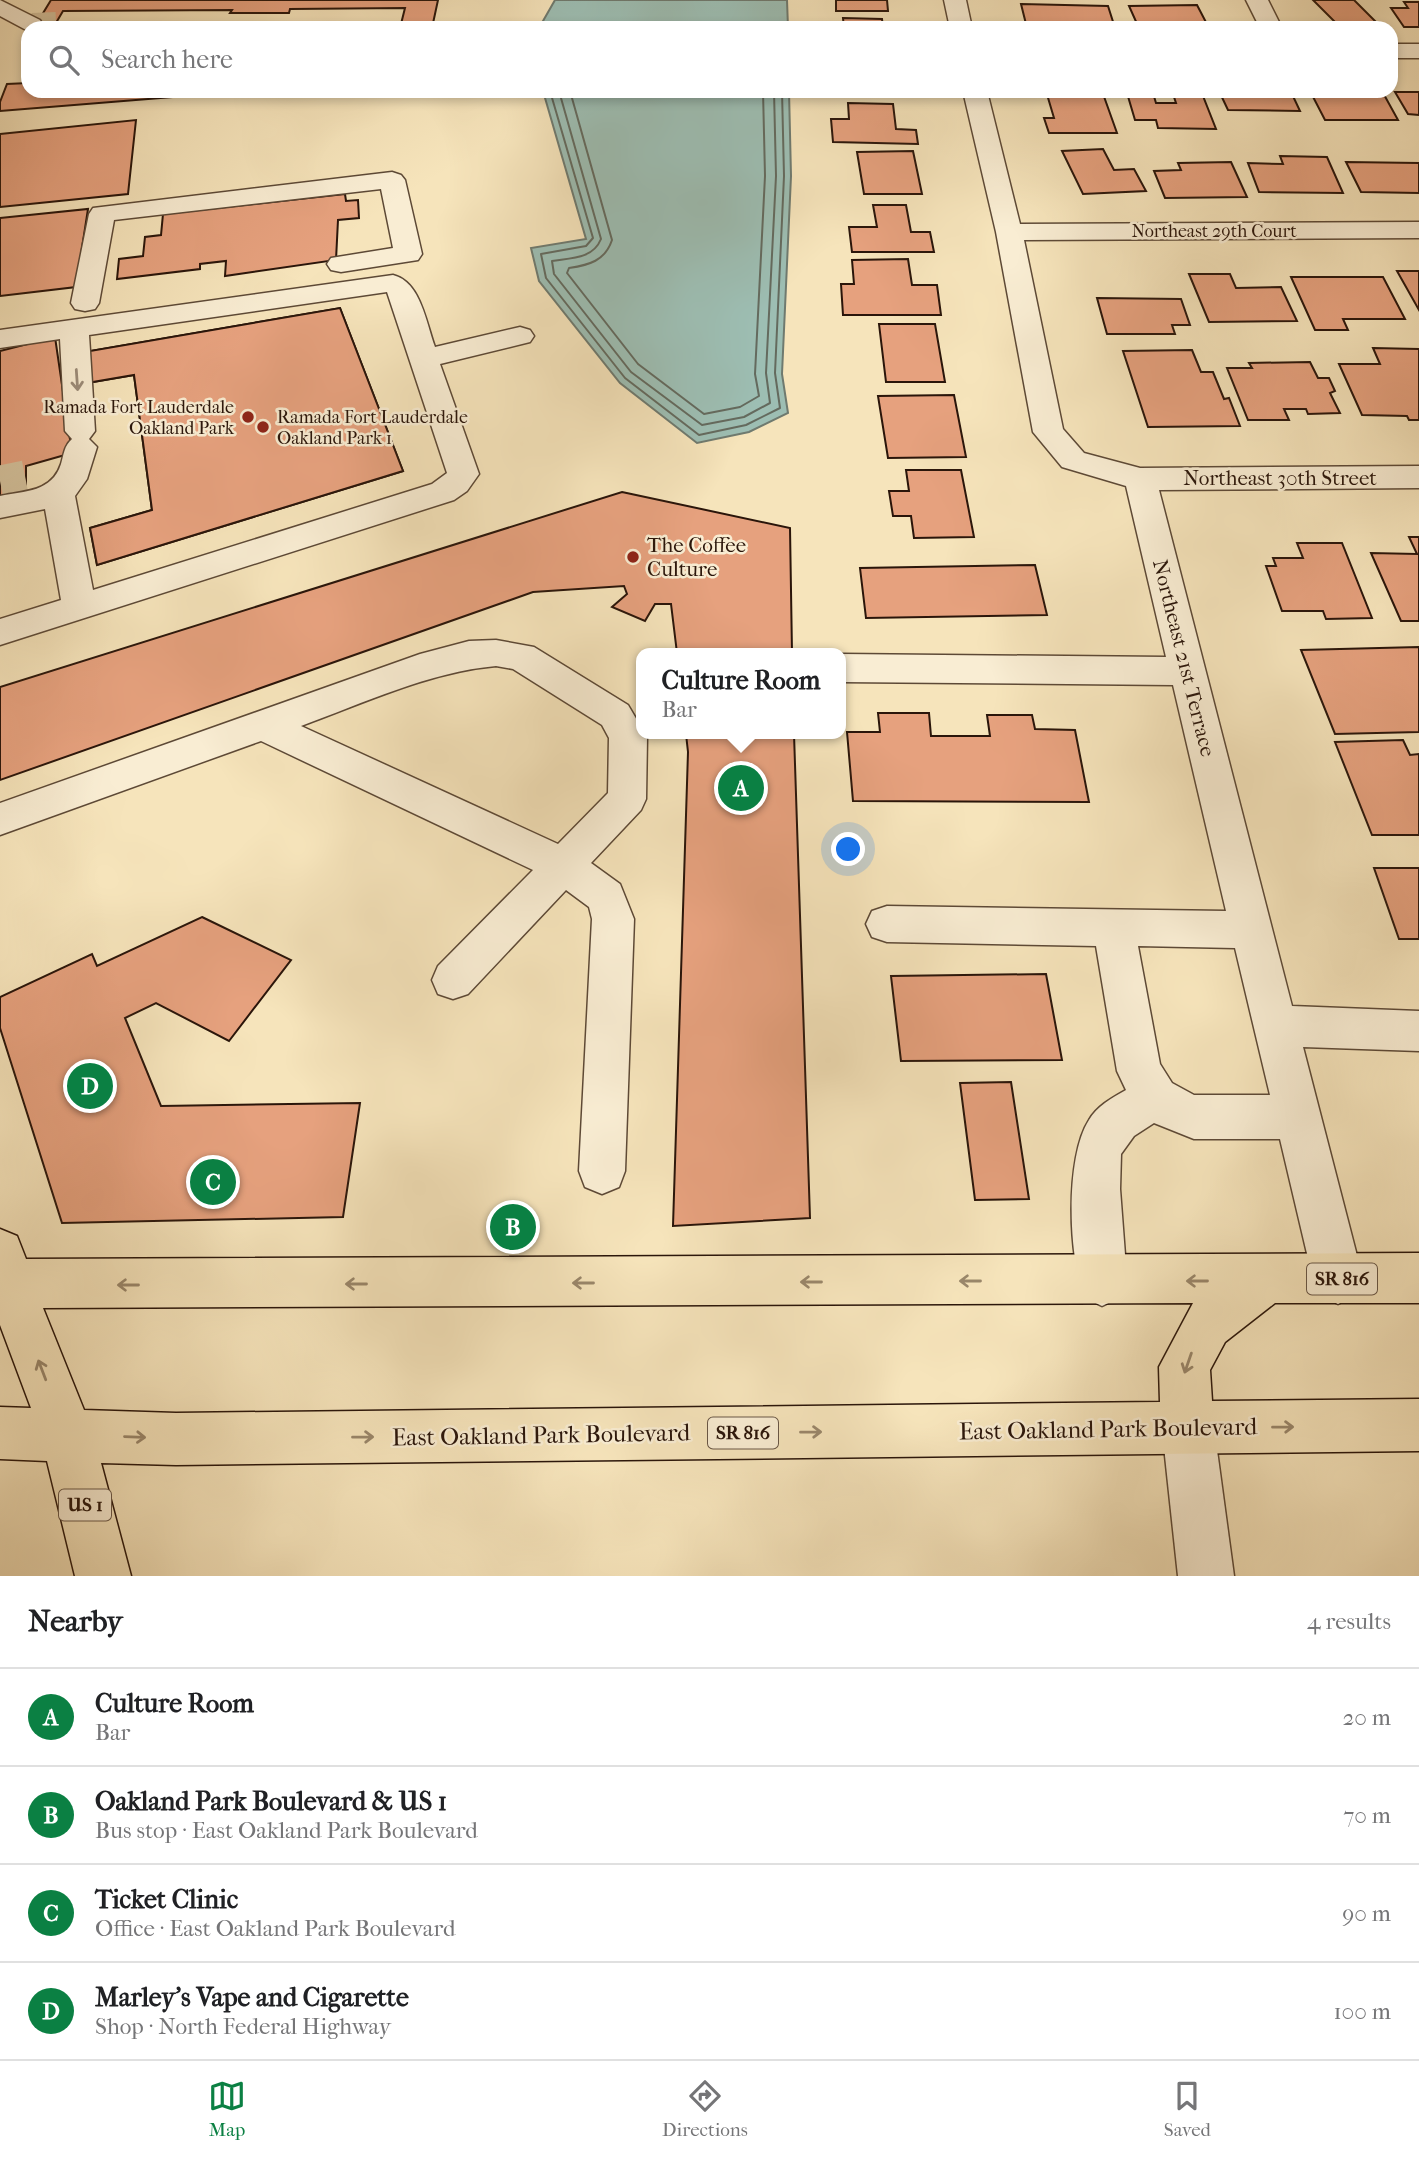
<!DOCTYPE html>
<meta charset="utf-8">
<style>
body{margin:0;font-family:"IM FELL French Canon",serif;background:#f2f2f2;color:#202124}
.you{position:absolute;left:849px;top:850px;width:24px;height:24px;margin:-18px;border:5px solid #fff;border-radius:50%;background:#1a73e8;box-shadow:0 0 0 10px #1a73e833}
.badge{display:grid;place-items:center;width:46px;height:46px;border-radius:50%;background:#0b8043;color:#fff;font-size:23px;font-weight:700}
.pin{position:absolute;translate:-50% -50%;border:4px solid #fff;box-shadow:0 2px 7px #0006}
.popup{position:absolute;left:636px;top:648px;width:210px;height:91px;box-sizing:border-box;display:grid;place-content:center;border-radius:14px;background:#fff;filter:drop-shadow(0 2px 5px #0005);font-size:23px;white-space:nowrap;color:#757577}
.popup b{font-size:26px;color:#202124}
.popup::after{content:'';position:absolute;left:50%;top:100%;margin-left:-14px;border:14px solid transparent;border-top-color:#fff}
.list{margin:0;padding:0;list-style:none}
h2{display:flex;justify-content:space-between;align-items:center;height:91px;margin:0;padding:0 28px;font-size:30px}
h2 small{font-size:23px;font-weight:400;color:#757577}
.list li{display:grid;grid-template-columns:46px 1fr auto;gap:21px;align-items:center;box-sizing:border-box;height:98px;padding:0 28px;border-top:2px solid #e0e0e0}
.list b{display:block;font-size:26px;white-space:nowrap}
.list p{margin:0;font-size:23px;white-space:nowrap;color:#757577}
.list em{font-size:23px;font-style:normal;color:#757577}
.icon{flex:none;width:38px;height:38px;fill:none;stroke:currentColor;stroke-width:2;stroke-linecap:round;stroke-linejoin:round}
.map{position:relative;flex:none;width:1419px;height:1576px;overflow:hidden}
.search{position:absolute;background:#fff;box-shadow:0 4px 10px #0003;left:21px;right:21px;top:21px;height:77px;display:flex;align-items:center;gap:18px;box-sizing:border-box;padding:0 24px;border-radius:21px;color:#757577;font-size:26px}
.sheet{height:483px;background:#fff}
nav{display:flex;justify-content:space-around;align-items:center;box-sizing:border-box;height:98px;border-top:2px solid #e0e0e0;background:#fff;font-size:19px;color:#757577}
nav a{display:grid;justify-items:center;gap:4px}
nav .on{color:#0b8043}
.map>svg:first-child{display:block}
</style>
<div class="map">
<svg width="1419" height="1576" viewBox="0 0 1419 1576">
<rect width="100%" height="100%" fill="#f6e4bb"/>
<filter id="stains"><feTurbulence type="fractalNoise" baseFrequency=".00286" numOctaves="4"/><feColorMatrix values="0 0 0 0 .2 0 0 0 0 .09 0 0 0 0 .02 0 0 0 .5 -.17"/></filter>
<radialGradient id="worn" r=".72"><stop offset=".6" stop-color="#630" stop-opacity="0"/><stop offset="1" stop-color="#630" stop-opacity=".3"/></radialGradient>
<g fill="#9dbeb3" stroke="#6f7a6f" stroke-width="2">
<path d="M555,0H787L788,28H539Z"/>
<path d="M543,91H789L791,176L782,374L788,413L749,432L697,443L620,383L539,281L531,248L586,239Z"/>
</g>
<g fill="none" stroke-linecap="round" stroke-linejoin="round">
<g stroke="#646a5e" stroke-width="2">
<path d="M550,91L593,238L586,246L541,254L546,278L625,378L699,435L746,425L780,408L775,373L784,176L782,91"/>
<path d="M559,91L601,239C593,259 571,258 552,261L554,274L631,372L702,425L744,417L770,403L766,373L776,176L774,91"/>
<path d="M570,91L612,240C605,261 589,265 569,268L567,273L638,364L704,414L740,407L759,396L755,374L765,176L763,91"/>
</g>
</g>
<g fill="#e6a17e" stroke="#2a150a" stroke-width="2" fill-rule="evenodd">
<path d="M51,0H438L432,28H400L405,8L290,9L289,13H230L232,10L63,11L53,28H34Z"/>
<path d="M836,0H887L888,11H836Z"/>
<path d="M1313,0H1354L1382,28H1341Z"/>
<path d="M1404,2H1419V27H1404L1391,8H1408Z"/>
<path d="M1021,4L1108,6L1115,28H1027Z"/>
<path d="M1197,5L1209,28L1138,26L1129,6Z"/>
<path d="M843,18L882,19L883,28H844Z"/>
<path d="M28,83V91H247L0,111V102L7,84Z"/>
<path d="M1046,91H1102L1117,133H1049L1044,118H1054Z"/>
<path d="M1172,91H1201L1216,129L1158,128L1156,120H1135L1127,93H1153L1156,103H1176Z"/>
<path d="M1219,91L1292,94L1300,111L1228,110Z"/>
<path d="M1310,91H1382L1398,120H1325Z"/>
<path d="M1395,92H1419V115L1408,114Z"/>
<path d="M848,103L893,104L896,129L916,130L918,144L833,142L831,119H849Z"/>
<path d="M136,120L128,194L0,207V134Z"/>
<path d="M1103,149L1114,170L1134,169L1146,191L1083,194L1062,151Z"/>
<path d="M913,151L922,194H864L857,152Z"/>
<path d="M1280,156L1327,157L1343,193L1259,192L1248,163L1283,164Z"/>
<path d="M1231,162L1247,197L1165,198L1154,171L1181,170L1178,163Z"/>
<path d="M1346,162L1419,163V193L1361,192Z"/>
<path d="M345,194L346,201L358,200L359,218L338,220L336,260L225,276L226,261L200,264V269L117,279L119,259L143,256L145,237L161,235L163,214Z"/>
<path d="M873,205H906L911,232H930L934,252H852L849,227H877Z"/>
<path d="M88,209L76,287L0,296V218Z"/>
<path d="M908,259L912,285H937L941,315H843L841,284H854L852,260Z"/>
<path d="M1397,271H1419V310Z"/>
<path d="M1189,274H1230L1236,288L1281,287L1297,321L1209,322Z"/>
<path d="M1291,277H1383L1405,319H1343L1348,330H1315Z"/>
<path d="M1097,298L1181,299L1190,325H1172L1175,334H1107Z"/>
<path d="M340,308L403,471L97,565L90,528L152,510L134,375L87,383L90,351ZM292,348L327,457L215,488L186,366Z"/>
<path d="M340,308L403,471L97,565L90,528L152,510L134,375L87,383L90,351Z"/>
<path d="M879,324H935L945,382H886Z"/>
<path d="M55,337L72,453L26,466V491L0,497V351Z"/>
<path d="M1373,348L1419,349V420H1409L1407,416L1362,415L1339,364H1380Z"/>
<path d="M1192,350L1201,372H1213L1224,399L1229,398L1240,426L1148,427L1123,351Z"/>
<path d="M1310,362L1318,378H1329L1335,391L1330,393L1340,413L1308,414L1306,409H1284L1289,420H1248L1227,368H1252L1249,363Z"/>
<path d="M954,395L966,457L888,458L878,396Z"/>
<path d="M906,470H961L974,537L914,538L911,516H893L889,491H909Z"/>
<path d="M622,492L790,528L792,653H677L671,604H655L645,621L612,607L627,594L624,586L533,592L0,780V687Z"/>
<path d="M1409,537H1419V621H1401L1371,553L1417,554Z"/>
<path d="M1297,543H1342L1372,618L1326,619L1323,611H1282L1266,566H1276L1273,558H1303Z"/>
<path d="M1035,565L1047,615L866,618L860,568Z"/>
<path d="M1419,647V732L1335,734L1301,650Z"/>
<path d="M878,713H929L931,736H990L987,715H1032L1035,729L1075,730L1089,802L853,801L847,732H880Z"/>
<path d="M686,734H794L810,1218L673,1226L688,752Z"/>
<path d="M1403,740L1410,755L1419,754V835H1372L1335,742Z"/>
<path d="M1374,868H1419V939H1399Z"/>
<path d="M202,917L291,960L229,1041L156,1003L125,1018L161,1106L360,1103L343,1217L62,1223L0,1028V997L92,954L97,966Z"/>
<path d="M1046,974L1062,1060L901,1061L891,976Z"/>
<path d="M1011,1082L1029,1199L975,1200L960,1083Z"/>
</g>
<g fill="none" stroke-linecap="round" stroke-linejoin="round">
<path stroke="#d7c5a0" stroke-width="24" stroke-dasharray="24 12" stroke-linecap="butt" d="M32,25L57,24"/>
<path stroke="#d7c5a0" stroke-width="31" stroke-dasharray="31 16" stroke-linecap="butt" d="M0,481L25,476"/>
<g stroke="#5d4936" stroke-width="3">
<g id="minor">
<path d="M0,0L40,20L43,25L41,28H28V31L0,16Z"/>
<path d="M944,0H966L972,28H950Z"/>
<path d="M1246,0H1268L1282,28H1260Z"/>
<rect x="1391" y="44" width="28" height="14"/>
<path d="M963,91H987L1020,224L1419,222V238L1024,240L1063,429L1084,453L1140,468L1419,466V488L1159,490L1292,1006L1419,1011V1051L1303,1047L1363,1279L1355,1296L1338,1304L1321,1296L1313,1279L1280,1139H1194L1154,1123L1134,1136L1121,1154L1120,1189L1127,1281L1119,1298L1102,1306L1085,1298C1068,1259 1065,1157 1089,1120C1097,1106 1112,1098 1126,1090L1117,1071L1096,946L887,942L872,937L866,924L872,911L887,906L1226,911L1173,685L841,682V654L1166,657L1126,486L1062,467L1033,432L996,232ZM1138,946L1235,948L1270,1095H1194L1172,1083L1160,1064Z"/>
<path d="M392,172L401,175L405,180L422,254L418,260L341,272L331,270L327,264L331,258L393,248L381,189L114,220L99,303L95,309L85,311L75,309L71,303L89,214L93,208Z"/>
<path d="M393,275C421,282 426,323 435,347L520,327L530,330L534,336L530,342L440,364L479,474L467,491L454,500L0,645V619L61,600L45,509L0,518V496C25,491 52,492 61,464C64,454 64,446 72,439L65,431L60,339L0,348V330ZM387,292L447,473L432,484L93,590L75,496L87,479L97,447L89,439L95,431L89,335Z"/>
<path d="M496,640L534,647L628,705L641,727V734L647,737L646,799L641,810L591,863L620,884L634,919L625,1171L619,1187L602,1194L585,1187L579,1171L592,919L589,907L566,890L468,994L453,999L438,994L432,980L438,966L533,870L261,741L0,835V803L420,654L469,641ZM496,666L513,669L602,725L609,738L608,793L558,844L301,726C364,703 429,672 496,666Z"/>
<path d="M1188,1402L1206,1410L1214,1428L1234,1576H1178L1162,1428L1170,1410Z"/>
</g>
</g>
<g stroke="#2a150a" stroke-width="3">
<path id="major" d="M0,1229L17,1236L26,1259L1419,1253V1303H1275L1225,1342L1210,1370L1212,1401L1419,1399V1451L176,1465L101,1463L131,1576H75L47,1461L0,1459V1407L31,1408L0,1325ZM1193,1303L1159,1367L1160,1402L176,1413L84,1410L43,1308Z"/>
</g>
<use href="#minor" fill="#f9edd3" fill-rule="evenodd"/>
<use href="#major" fill="#f6e4bb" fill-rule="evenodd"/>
</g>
<defs><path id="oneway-shaft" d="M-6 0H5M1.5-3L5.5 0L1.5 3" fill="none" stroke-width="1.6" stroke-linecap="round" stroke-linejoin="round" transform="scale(1.75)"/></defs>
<use stroke="#9c8c79" href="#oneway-shaft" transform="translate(77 380) rotate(86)"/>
<g stroke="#9a876b">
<use href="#oneway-shaft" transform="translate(970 1281) rotate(180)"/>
<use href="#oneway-shaft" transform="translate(1197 1281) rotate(180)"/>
<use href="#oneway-shaft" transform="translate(811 1282) rotate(180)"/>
<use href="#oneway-shaft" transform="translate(583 1283) rotate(180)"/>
<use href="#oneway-shaft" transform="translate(356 1284) rotate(180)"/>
<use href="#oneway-shaft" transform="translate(128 1285) rotate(180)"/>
<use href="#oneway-shaft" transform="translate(1188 1363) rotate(109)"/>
<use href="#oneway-shaft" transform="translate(42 1370) rotate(-111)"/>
<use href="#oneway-shaft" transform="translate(1283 1427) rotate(-1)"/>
<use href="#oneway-shaft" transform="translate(811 1432) rotate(-1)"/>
<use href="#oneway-shaft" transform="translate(135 1437) rotate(2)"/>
<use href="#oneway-shaft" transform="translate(363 1437) rotate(-1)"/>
</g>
<g fill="#8f2418" stroke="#f9edd3" stroke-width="2.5">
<circle cx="248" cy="417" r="7"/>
<circle cx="263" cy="427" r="7"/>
<circle cx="633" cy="557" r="7"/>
</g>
<g text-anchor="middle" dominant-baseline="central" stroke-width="5" stroke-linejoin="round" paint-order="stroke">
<g font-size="18" fill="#2a150a" stroke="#f9edd3">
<text x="1214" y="231">Northeast 29th Court</text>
</g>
<g font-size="18" fill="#2a150a" stroke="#f9edd3" text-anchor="end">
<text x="234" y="407">Ramada Fort Lauderdale<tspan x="234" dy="21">Oakland Park</tspan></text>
<text x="277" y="417" text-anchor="start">Ramada Fort Lauderdale<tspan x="277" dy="21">Oakland Park 1</tspan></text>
</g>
<g fill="#f9edd3" stroke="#685646" stroke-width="2">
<rect x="1307" y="1263.5" width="70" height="31" rx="5"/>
<rect x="708" y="1417.5" width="70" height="31" rx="5"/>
<rect x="59" y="1489.5" width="52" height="31" rx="5"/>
</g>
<g font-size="19" font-weight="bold" fill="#2a150a">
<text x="1342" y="1279">SR 816</text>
<text x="743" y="1433">SR 816</text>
<text x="85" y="1505">US 1</text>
</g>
<g font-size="21" fill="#2a150a" stroke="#f9edd3">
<text x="1280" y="478">Northeast 30th Street</text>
<text transform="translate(1184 658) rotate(76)">Northeast 21st Terrace</text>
</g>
<g font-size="21" fill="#2a150a" stroke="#f9edd3" text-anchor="start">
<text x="647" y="545">The Coffee<tspan x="647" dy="24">Culture</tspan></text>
</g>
<g font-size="24" fill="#2a150a" stroke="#f9edd3">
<text transform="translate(1108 1429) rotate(-1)">East Oakland Park Boulevard</text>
<text transform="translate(541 1435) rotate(-1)">East Oakland Park Boulevard</text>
</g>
</g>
<rect width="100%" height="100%" filter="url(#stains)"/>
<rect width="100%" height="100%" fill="url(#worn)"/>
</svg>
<div class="you"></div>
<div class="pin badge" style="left:741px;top:788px">A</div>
<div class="popup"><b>Culture Room</b>Bar</div>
<div class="pin badge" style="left:513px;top:1227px">B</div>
<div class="pin badge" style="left:213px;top:1182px">C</div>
<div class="pin badge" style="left:90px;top:1086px">D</div>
<div class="search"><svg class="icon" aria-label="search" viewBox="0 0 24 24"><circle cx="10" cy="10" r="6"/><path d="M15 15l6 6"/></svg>Search here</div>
</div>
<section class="sheet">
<h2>Nearby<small>4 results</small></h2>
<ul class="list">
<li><span class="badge">A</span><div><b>Culture Room</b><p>Bar</p></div><em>20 m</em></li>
<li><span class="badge">B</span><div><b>Oakland Park Boulevard &amp; US 1</b><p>Bus stop · East Oakland Park Boulevard</p></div><em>70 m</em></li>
<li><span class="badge">C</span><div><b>Ticket Clinic</b><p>Office · East Oakland Park Boulevard</p></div><em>90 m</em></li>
<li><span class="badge">D</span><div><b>Marley's Vape and Cigarette</b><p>Shop · North Federal Highway</p></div><em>100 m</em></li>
</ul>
</section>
<nav>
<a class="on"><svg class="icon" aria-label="map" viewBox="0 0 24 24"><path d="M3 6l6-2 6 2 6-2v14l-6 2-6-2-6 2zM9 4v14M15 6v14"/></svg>Map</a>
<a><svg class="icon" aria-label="directions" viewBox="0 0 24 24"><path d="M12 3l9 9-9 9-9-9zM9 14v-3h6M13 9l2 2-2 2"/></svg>Directions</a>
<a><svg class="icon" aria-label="saved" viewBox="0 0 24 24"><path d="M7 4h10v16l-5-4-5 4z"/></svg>Saved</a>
</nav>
